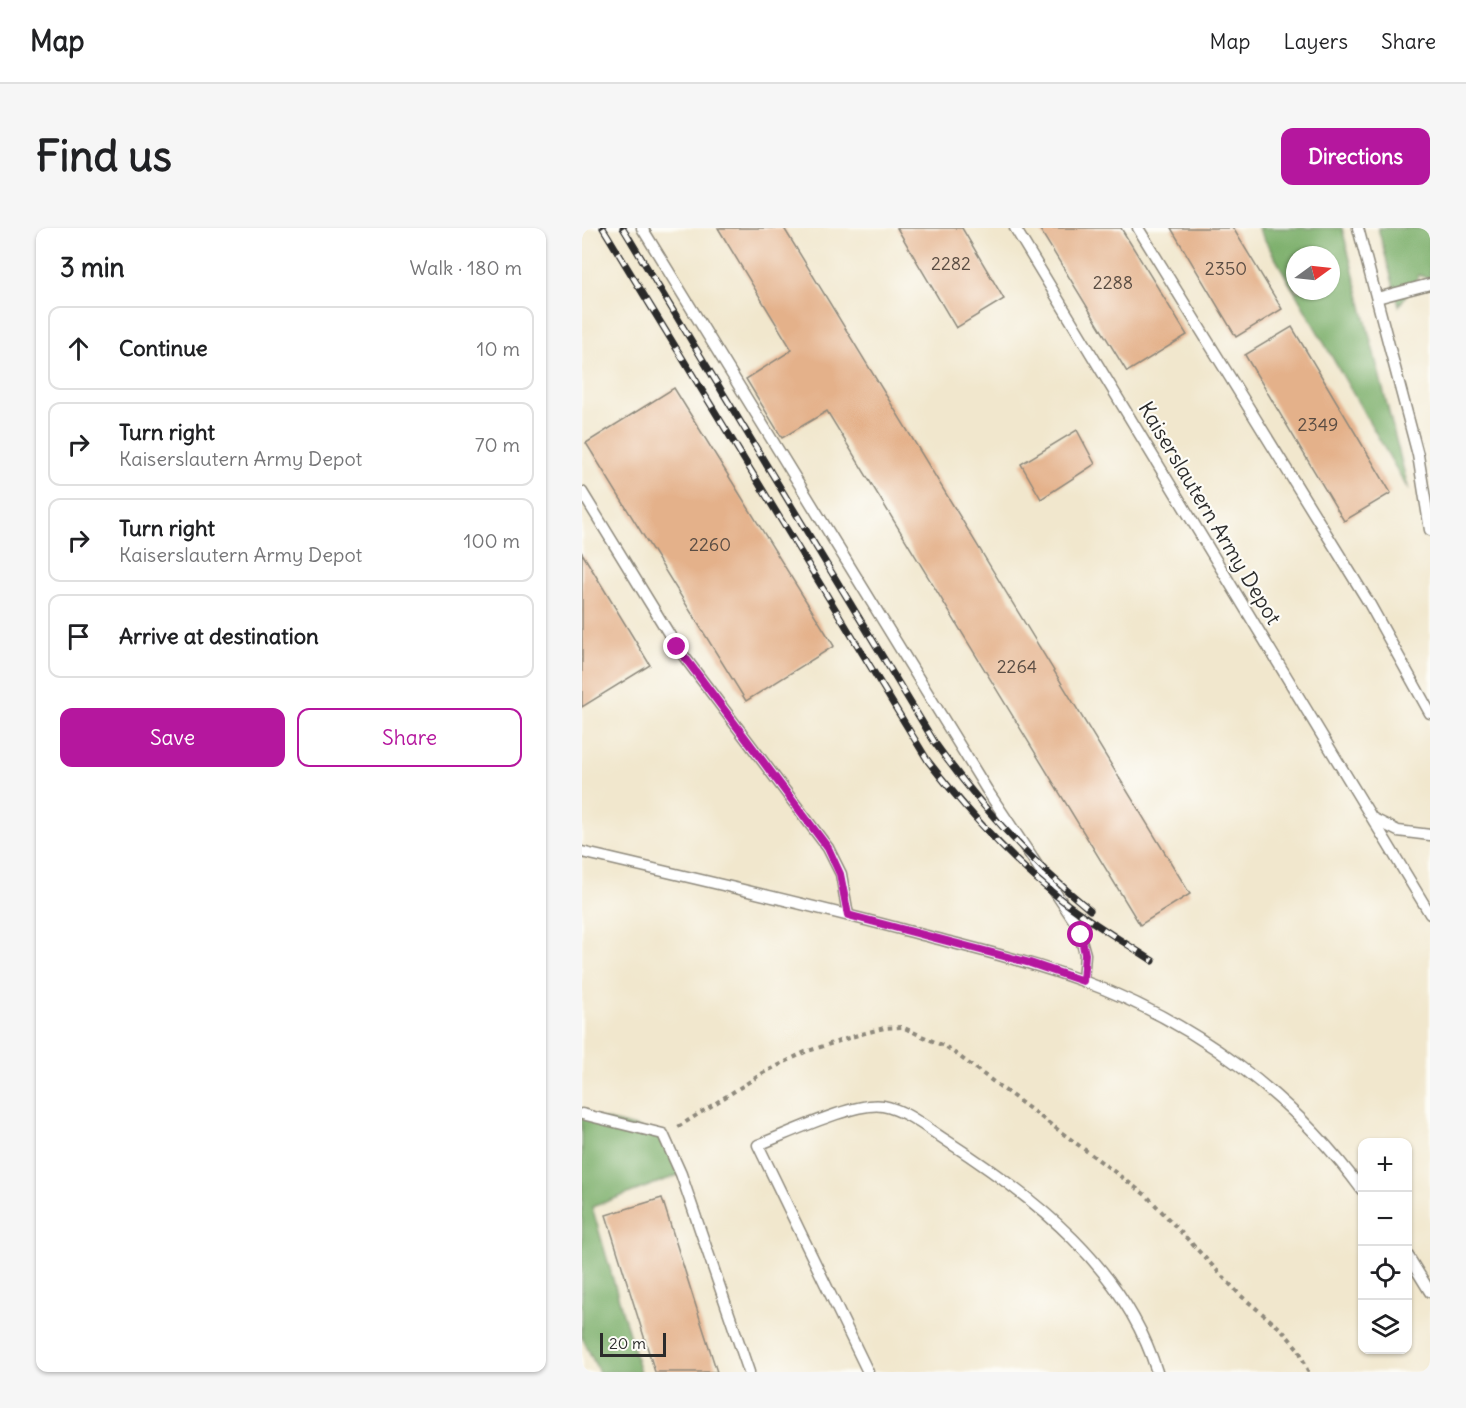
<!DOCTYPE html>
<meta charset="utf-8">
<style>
body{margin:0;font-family:Delius,sans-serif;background:#f6f6f6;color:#202124}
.controls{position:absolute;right:18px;bottom:18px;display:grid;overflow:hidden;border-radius:12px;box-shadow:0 2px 4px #0004}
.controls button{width:54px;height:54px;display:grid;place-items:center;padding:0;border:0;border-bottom:2px solid #e0e0e0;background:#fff;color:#202124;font:30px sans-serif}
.compass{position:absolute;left:704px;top:18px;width:54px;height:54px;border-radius:50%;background:#fff;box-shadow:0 2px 4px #0004;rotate:75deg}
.scale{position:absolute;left:18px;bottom:15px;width:66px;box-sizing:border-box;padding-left:6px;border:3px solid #2b2b2b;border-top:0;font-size:16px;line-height:21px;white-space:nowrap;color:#2b2b2b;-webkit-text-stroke:4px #fdfcf7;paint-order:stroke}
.stop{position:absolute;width:18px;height:18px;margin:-14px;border:4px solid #b5179e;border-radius:50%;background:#fff}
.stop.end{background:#b5179e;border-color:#fff;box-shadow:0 2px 6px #0008}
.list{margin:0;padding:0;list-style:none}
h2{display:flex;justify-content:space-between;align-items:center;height:78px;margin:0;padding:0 24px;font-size:26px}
h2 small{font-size:20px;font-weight:400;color:#757577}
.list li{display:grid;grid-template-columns:39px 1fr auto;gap:18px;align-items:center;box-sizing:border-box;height:84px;margin:0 12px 12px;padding:0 12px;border:2px solid #e0e0e0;border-radius:12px}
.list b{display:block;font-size:22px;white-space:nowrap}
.list p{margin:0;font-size:20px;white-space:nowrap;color:#757577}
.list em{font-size:20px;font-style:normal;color:#757577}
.actions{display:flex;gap:12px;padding:18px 24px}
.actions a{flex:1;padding:14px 0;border:2px solid #b5179e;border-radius:12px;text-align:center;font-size:21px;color:#b5179e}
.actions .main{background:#b5179e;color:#fff}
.icon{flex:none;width:33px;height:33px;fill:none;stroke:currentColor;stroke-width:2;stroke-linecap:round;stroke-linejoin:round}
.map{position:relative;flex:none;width:848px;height:1144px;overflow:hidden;border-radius:12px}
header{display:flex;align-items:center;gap:36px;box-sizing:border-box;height:84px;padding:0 30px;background:#fff;border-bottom:2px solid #e0e0e0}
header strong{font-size:28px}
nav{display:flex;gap:33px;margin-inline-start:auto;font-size:21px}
.intro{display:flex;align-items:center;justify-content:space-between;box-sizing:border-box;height:144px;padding:0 36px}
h1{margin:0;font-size:42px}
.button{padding:15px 27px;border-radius:12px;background:#b5179e;color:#fff;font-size:21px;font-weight:700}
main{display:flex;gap:36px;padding:0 36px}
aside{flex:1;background:#fff;border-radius:12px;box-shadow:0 2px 4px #0004}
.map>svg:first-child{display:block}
</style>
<header>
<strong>Map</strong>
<nav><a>Map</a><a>Layers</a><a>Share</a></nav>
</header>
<div class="intro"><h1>Find us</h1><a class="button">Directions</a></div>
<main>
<aside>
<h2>3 min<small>Walk · 180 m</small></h2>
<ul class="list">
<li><svg class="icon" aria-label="ahead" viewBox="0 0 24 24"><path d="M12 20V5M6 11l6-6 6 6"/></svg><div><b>Continue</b></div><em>10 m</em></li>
<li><svg class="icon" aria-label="right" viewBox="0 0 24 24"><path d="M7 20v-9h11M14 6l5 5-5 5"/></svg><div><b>Turn right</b><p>Kaiserslautern Army Depot</p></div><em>70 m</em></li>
<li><svg class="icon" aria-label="right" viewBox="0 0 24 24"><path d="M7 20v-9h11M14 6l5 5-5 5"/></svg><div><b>Turn right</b><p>Kaiserslautern Army Depot</p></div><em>100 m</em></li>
<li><svg class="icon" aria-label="arrive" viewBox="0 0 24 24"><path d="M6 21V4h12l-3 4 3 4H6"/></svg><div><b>Arrive at destination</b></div></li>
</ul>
<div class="actions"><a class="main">Save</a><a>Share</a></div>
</aside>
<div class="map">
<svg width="848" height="1144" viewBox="0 0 848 1144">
<rect width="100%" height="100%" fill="#fdfcf7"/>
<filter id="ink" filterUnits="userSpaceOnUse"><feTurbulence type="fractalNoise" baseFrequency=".0167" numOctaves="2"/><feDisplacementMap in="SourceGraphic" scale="12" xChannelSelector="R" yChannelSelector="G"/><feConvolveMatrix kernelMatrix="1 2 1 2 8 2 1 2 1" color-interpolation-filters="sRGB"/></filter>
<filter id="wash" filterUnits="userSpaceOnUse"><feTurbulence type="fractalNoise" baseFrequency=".008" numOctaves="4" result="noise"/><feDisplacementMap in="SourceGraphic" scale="24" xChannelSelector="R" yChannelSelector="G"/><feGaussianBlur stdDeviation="1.35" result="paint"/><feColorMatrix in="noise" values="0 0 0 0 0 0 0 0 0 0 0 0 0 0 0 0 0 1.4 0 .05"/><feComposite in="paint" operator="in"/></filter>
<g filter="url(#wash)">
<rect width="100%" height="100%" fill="#f1e7cd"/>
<g fill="#7caf6a" stroke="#546d4a" stroke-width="1.5" fill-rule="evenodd">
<path d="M676,0H760L827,263ZM713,27H749V63H713Z"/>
<path d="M796,0H848V51L837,47L817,78Z"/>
<path d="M0,886L81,906L99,946L10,979L58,1144H17L0,1109Z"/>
</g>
<g id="blocks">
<g fill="#e4b18a">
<path d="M136,0H202L608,666L558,697L245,183L200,210L164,151L210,122Z"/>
<path d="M315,0H380L422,71L374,100Z"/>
<path d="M457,0H539L605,107L545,144Z"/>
<path d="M589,0H651L700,81L654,109Z"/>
<path d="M710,99L809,265L762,293L663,127Z"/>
<path d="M92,160L252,418L164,473L4,215Z"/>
<path d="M495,202L513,236L459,271L439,236Z"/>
<path d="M0,325L68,437L0,479Z"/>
<path d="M80,970L118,1091L135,1144H73L24,987Z"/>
</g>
</g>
</g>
<g filter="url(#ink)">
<use href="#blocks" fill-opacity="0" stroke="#8e897c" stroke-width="1.5"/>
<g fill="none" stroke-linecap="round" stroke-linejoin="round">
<g stroke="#8e897c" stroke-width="13">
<g id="service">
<path d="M60,0L405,562L495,697L503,726L501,753"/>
<path d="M433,0L848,686"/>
<path d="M556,0L787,375L848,485"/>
<path d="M776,0L836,227L848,302"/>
<path d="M795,70L848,56"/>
<path d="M0,264L95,419L246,620L259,646L266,687"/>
<path d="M792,591L816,603L848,607"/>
<path d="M0,624C109,650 218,674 326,703C385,719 444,732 501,753C611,793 711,867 780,962"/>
<path d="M0,886L81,906L99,946L167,1144"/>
<path d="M826,1028L848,1064"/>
<path d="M286,1144L176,917C205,906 273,873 301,878C324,882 346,901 365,913C453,970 543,1040 575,1144"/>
</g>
</g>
<path stroke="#8e897c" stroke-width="4" stroke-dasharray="4.5 4.5" stroke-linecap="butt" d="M96,899L181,845L223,824L276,807L302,800L320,799L366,820L565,968L658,1067L700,1102L717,1122L726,1144"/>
<use href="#service" stroke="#fff" stroke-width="10"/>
<g stroke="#2b2b2b" stroke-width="7">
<g id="rail">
<path d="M21,0L346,533C385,583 426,629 476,669C506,693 539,712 571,733"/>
<path d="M41,0L353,515C398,578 448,633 508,682"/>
</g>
</g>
<use href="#rail" stroke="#fdfcf7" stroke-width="4.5" stroke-dasharray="14" stroke-linecap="butt"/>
</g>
</g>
<g fill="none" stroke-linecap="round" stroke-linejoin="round" filter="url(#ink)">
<path stroke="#b5179e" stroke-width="8" d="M95,419L246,620L258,646L266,687L448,735L501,753L503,726L499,707"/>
</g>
<g text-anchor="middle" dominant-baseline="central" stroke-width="4.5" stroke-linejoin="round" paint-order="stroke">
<g font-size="18" fill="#594c43">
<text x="369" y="35">2282</text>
<text x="644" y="40">2350</text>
<text x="531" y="54">2288</text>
<text x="736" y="196">2349</text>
<text x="128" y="316">2260</text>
<text x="435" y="438">2264</text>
</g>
<g font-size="21" fill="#2b2b2b" stroke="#fdfcf7">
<text transform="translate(628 285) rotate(59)">Kaiserslautern Army Depot</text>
</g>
</g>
</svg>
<div class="controls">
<button>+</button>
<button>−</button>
<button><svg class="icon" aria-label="locate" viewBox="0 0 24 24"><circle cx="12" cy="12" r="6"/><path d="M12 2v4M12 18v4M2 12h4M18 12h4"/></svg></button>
<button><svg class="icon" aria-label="layers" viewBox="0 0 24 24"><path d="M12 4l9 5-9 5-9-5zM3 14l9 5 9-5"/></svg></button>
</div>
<svg class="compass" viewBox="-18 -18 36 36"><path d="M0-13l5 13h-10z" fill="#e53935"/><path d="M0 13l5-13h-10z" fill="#757577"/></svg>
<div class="scale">20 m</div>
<div class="stop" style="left:499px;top:707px"></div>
<div class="stop end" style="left:95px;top:419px"></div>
</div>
</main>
